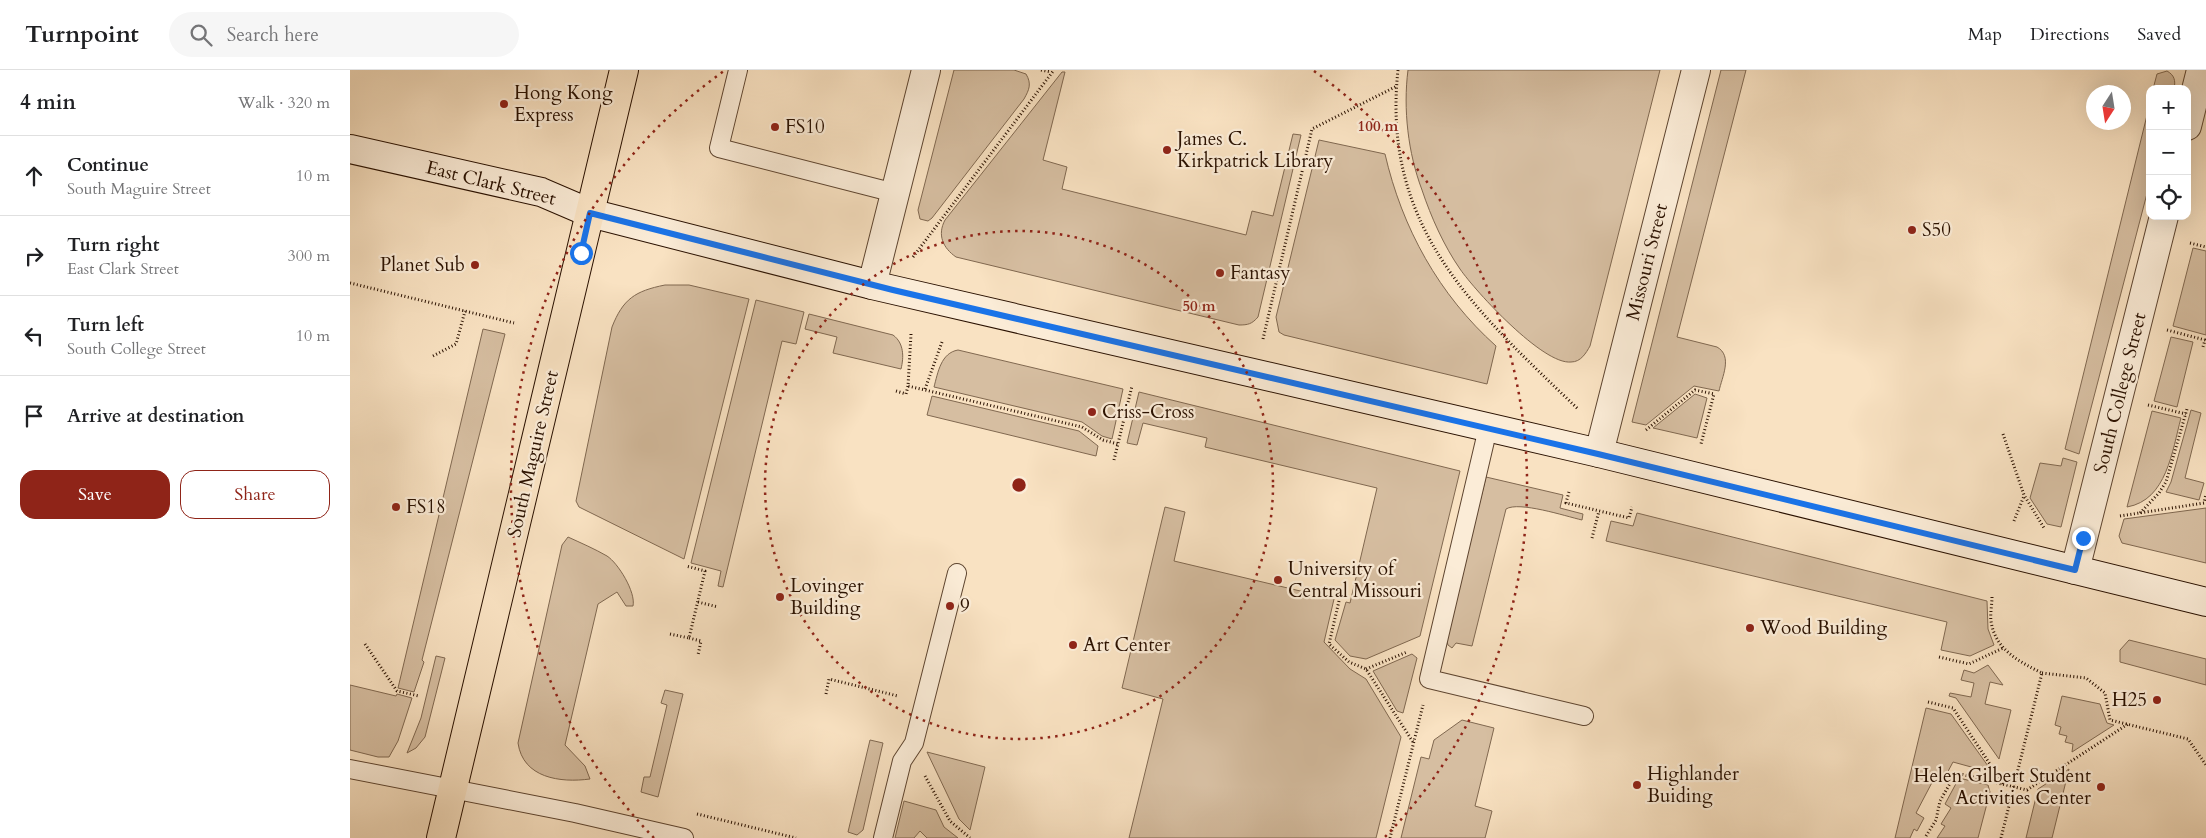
<!DOCTYPE html>
<meta charset="utf-8">
<style>
body{margin:0;font-family:Cardo,serif;background:#f6f6f6;color:#202124}
.controls{position:absolute;right:15px;top:15px;display:grid;overflow:hidden;border-radius:10px;box-shadow:0 5px 20px #0002}
.controls button{width:45px;height:45px;display:grid;place-items:center;padding:0;border:0;border-bottom:1px solid #e0e0e0;background:#fff;color:#202124;font:25px sans-serif}
.compass{position:absolute;left:1736px;top:15px;width:45px;height:45px;border-radius:50%;background:#fff;box-shadow:0 5px 20px #0002;rotate:192deg}
.stop{position:absolute;width:15px;height:15px;margin:-11px;border:4px solid #1a73e8;border-radius:50%;background:#fff}
.stop.end{background:#1a73e8;border-color:#fff;box-shadow:0 1px 5px #0008}
.list{margin:0;padding:0;list-style:none}
h2{display:flex;justify-content:space-between;align-items:center;height:65px;margin:0;padding:0 20px;font-size:21px}
h2 small{font-size:16px;font-weight:400;color:#757577}
.list li{display:grid;grid-template-columns:32px 1fr auto;gap:15px;align-items:center;box-sizing:border-box;height:80px;padding:0 20px;border-top:1px solid #e0e0e0}
.list b{display:block;font-size:19px;white-space:nowrap}
.list p{margin:0;font-size:16px;white-space:nowrap;color:#757577}
.list em{font-size:16px;font-style:normal;color:#757577}
.actions{display:flex;gap:10px;padding:15px 20px}
.actions a{flex:1;padding:11px 0;border:1px solid #8f2418;border-radius:15px;text-align:center;font-size:18px;color:#8f2418}
.actions .main{background:#8f2418;color:#fff}
.icon{flex:none;width:28px;height:28px;fill:none;stroke:currentColor;stroke-width:2;stroke-linecap:round;stroke-linejoin:round}
.map{position:relative;flex:none;width:1856px;height:768px;overflow:hidden}
header{display:flex;align-items:center;gap:30px;box-sizing:border-box;height:70px;padding:0 25px;background:#fff;border-bottom:1px solid #e0e0e0}
header strong{font-size:24px}
nav{display:flex;gap:28px;margin-inline-start:auto;font-size:18px}
.search{width:350px;height:45px;background:#f6f6f6;display:flex;align-items:center;gap:12px;box-sizing:border-box;padding:0 18px;border-radius:28px;color:#757577;font-size:19px}
main{display:flex}
aside{flex:1;background:#fff}
.map>svg:first-child{display:block}
</style>
<header>
<strong>Turnpoint</strong>
<div class="search"><svg class="icon" aria-label="search" viewBox="0 0 24 24"><circle cx="10" cy="10" r="6"/><path d="M15 15l6 6"/></svg>Search here</div>
<nav><a>Map</a><a>Directions</a><a>Saved</a></nav>
</header>
<main>
<aside>
<h2>4 min<small>Walk · 320 m</small></h2>
<ul class="list">
<li><svg class="icon" aria-label="ahead" viewBox="0 0 24 24"><path d="M12 20V5M6 11l6-6 6 6"/></svg><div><b>Continue</b><p>South Maguire Street</p></div><em>10 m</em></li>
<li><svg class="icon" aria-label="right" viewBox="0 0 24 24"><path d="M7 20v-9h11M14 6l5 5-5 5"/></svg><div><b>Turn right</b><p>East Clark Street</p></div><em>300 m</em></li>
<li><svg class="icon" aria-label="left" viewBox="0 0 24 24"><path d="M17 20v-9H6M10 6l-5 5 5 5"/></svg><div><b>Turn left</b><p>South College Street</p></div><em>10 m</em></li>
<li><svg class="icon" aria-label="arrive" viewBox="0 0 24 24"><path d="M6 21V4h12l-3 4 3 4H6"/></svg><div><b>Arrive at destination</b></div></li>
</ul>
<div class="actions"><a class="main">Save</a><a>Share</a></div>
</aside>
<div class="map">
<svg width="1856" height="768" viewBox="0 0 1856 768">
<rect width="100%" height="100%" fill="#f9e2c2"/>
<filter id="stains"><feTurbulence type="fractalNoise" baseFrequency=".004" numOctaves="4"/><feColorMatrix values="0 0 0 0 .2 0 0 0 0 .09 0 0 0 0 .02 0 0 0 .5 -.17"/></filter>
<radialGradient id="worn" r=".72"><stop offset=".6" stop-color="#630" stop-opacity="0"/><stop offset="1" stop-color="#630" stop-opacity=".3"/></radialGradient>
<g fill="#d6bea1" stroke="#806850">
<path d="M604,0H664L676,4C682,14 679,20 674,29L582,148L578,151L570,149L568,140Z"/>
<path d="M1058,0H1310L1240,276C1236,283 1231,292 1221,292C1193,295 1126,222 1110,199C1094,176 1081,147 1072,120C1058,83 1053,39 1058,0Z"/>
<path d="M1371,0H1396L1327,267L1367,277C1383,286 1372,307 1369,321L1344,316L1296,355L1282,352Z"/>
<path d="M1817,1C1824,5 1826,10 1824,19H1803L1807,4Z"/>
<path d="M712,2H715L693,90L717,97L712,119L896,165L902,141L923,146L943,64L951,65L908,247C902,254 898,255 889,255L606,187C593,178 587,165 595,150Z"/>
<path d="M1800,33V112L1729,384L1715,379Z"/>
<path d="M969,70L1035,84C1052,158 1089,225 1146,276L1137,314L934,265L929,262L926,247Z"/>
<path d="M1843,178L1856,181V265L1823,256Z"/>
<path d="M315,215H339L399,229L334,489L229,437L226,431L262,257C273,229 285,221 315,215Z"/>
<path d="M406,230L454,242L446,274L432,271L373,517L368,516L371,501L341,493Z"/>
<path d="M459,244L543,265C554,273 554,287 551,299L483,283L487,267L455,259Z"/>
<path d="M133,259L155,264L72,590L74,592L64,622L48,618Z"/>
<path d="M1821,267L1843,272L1827,337L1804,331Z"/>
<path d="M608,280L773,319L762,369L752,366L732,352L584,317C588,302 591,283 608,280Z"/>
<path d="M789,322L1110,401L1070,566L1016,589L1000,586L985,570L996,532L1000,533L1027,418L855,377L857,368L793,353L787,375L777,373Z"/>
<path d="M1345,324L1357,328L1347,368L1303,358Z"/>
<path d="M582,326L729,361L748,376L746,386L577,345Z"/>
<path d="M1841,340L1851,343L1835,408L1854,413L1849,430L1816,422L1821,412Z"/>
<path d="M1802,341L1831,348C1822,381 1817,430 1777,437Z"/>
<path d="M1713,388L1727,392L1711,457L1697,454L1680,428L1690,393L1711,396Z"/>
<path d="M1136,407L1213,425L1210,438L1233,444L1232,450C1215,446 1169,431 1156,439L1122,576L1106,573L1102,578L1098,575L1096,568Z"/>
<path d="M815,437L835,442L824,491L984,529L974,572L1000,599L1016,609L1051,667L1026,768H779L813,629L772,618Z"/>
<path d="M1856,438V493L1772,473L1769,466L1774,449Z"/>
<path d="M1287,443L1637,531L1638,559L1644,575L1620,586L1591,580L1597,552L1256,471L1261,451L1283,456Z"/>
<path d="M218,467C231,473 245,479 257,486C268,493 286,522 283,536H276L267,522L248,534L215,675L235,696L240,709C210,713 173,708 168,673L212,475Z"/>
<path d="M1779,570L1856,589V615L1770,592V580Z"/>
<path d="M1062,584L1067,588L1053,643L1047,641L1023,601Z"/>
<path d="M86,586L95,588L75,667L66,678L57,683L71,648Z"/>
<path d="M1638,595L1653,615L1640,612L1635,634L1661,640L1649,689L1606,628L1599,626L1600,623L1621,627L1624,613L1611,610L1614,600L1624,603Z"/>
<path d="M0,615L46,626L47,624L62,628L48,671L39,687H28L0,680Z"/>
<path d="M315,620L333,624L308,727L291,722L294,707H300L317,635L311,633Z"/>
<path d="M1712,626L1750,634L1757,653L1764,655L1722,682L1723,674L1715,672L1717,666L1709,664L1711,657L1705,655Z"/>
<path d="M1576,638L1601,644L1643,703L1603,692L1595,707L1587,703L1566,743L1574,748L1567,761L1564,759L1560,768H1545Z"/>
<path d="M1112,650L1144,658L1125,736L1142,741L1135,768H1051L1071,687L1079,689L1084,670Z"/>
<path d="M520,670L533,673L513,760L507,765L498,762Z"/>
<path d="M577,682L635,697L620,760L609,749Z"/>
<path d="M1719,699L1702,768H1676L1688,719Z"/>
<path d="M1609,708L1638,715L1640,722L1628,768H1587L1595,756L1591,754L1601,738L1595,734Z"/>
<path d="M554,731L586,740L594,757L608,768H577L570,761L564,768H545Z"/>
</g>
<g fill="none" stroke-linecap="round" stroke-linejoin="round">
<g stroke="#5e4530" stroke-width="20">
<g id="lane">
<path d="M388,0L369,78L545,123"/>
<path d="M1138,358L1079,609L1234,646"/>
<path d="M0,699L225,743L334,768"/>
<path d="M533,768L552,691L564,673L607,503"/>
</g>
</g>
<g stroke="#5e4530" stroke-width="30">
<g id="street">
<path d="M1837,56L1851,0"/>
<path d="M522,215L576,0"/>
<path d="M1249,383L1346,0"/>
<path d="M1725,500L1814,146"/>
</g>
</g>
<g stroke="#2a1100" stroke-width="30">
<path id="secondary" d="M0,79L191,122L240,143L522,215L1249,383L1856,532"/>
</g>
<g stroke="#2a1100" stroke-width="30">
<path id="primary" d="M91,768L274,0"/>
</g>
<g stroke="#2a1100" stroke-width="3" stroke-dasharray="1 2.5" stroke-linecap="butt">
<path d="M691,0L701,2"/>
<path d="M1048,0C1031,158 1125,240 1228,339"/>
<path d="M1840,173L1856,177"/>
<path d="M563,187L704,0"/>
<path d="M0,213L164,253"/>
<path d="M1817,260L1855,270L1853,277"/>
<path d="M561,264L558,316L732,357L753,370L768,374"/>
<path d="M913,269L962,59L1047,16"/>
<path d="M83,286L106,274L115,241"/>
<path d="M575,319L592,272"/>
<path d="M546,321L556,324L558,316"/>
<path d="M1798,335L1836,344"/>
<path d="M1296,360L1345,320L1364,324L1351,374"/>
<path d="M1653,364L1674,425L1694,458"/>
<path d="M764,390L782,316"/>
<path d="M1219,422L1216,433L1279,448L1282,437"/>
<path d="M1790,443L1809,423L1816,412L1837,339"/>
<path d="M1770,446L1854,433L1856,424"/>
<path d="M1664,451L1674,426"/>
<path d="M1242,468L1249,441"/>
<path d="M1642,527C1642,535 1640,544 1641,551C1645,580 1670,592 1692,603L1651,768"/>
<path d="M989,531L979,574L999,592L1016,599L1063,672"/>
<path d="M348,532L368,537"/>
<path d="M320,564L339,568L355,501L336,496"/>
<path d="M339,568L351,571L348,585"/>
<path d="M15,574L47,621L69,626"/>
<path d="M1589,587L1619,594L1653,578"/>
<path d="M1016,599L1057,582"/>
<path d="M1692,603L1736,608L1755,623L1760,650L1838,669L1856,695"/>
<path d="M476,624L479,609L548,626"/>
<path d="M1578,632L1603,638L1653,714"/>
<path d="M575,706L600,751L620,768"/>
<path d="M347,744L446,768"/>
<path d="M1576,766L1586,750L1590,731L1606,703L1677,720L1778,654"/>
<path d="M1040,768L1073,635"/>
</g>
<use href="#lane" stroke="#fbecd7" stroke-width="18"/>
<use href="#street" stroke="#fbecd7" stroke-width="28"/>
<use href="#secondary" stroke="#fbecd7" stroke-width="28"/>
<use href="#primary" stroke="#f9e2c2" stroke-width="28"/>
</g>
<g fill="none" stroke-linecap="round" stroke-linejoin="round">
<path stroke="#1a73e8" stroke-width="6" d="M231,183L240,143L543,220L1248,384L1725,500L1733,468"/>
</g>
<g fill="none" stroke="#8f2418" stroke-width="2.5" stroke-dasharray="2.5 5">
<circle cx="669" cy="415" r="254"/>
<path d="M304 768A508 508 0 0 1 374 1M964 1A508 508 0 0 1 1034 768"/>
</g>
<g fill="#8f2418" stroke="#fbecd7" stroke-width="2">
<circle cx="154" cy="34" r="5"/>
<circle cx="425" cy="57" r="5"/>
<circle cx="817" cy="80" r="5"/>
<circle cx="1562" cy="160" r="5"/>
<circle cx="125" cy="195" r="5"/>
<circle cx="870" cy="203" r="5"/>
<circle cx="742" cy="342" r="5"/>
<circle cx="46" cy="437" r="5"/>
<circle cx="928" cy="510" r="5"/>
<circle cx="430" cy="527" r="5"/>
<circle cx="600" cy="536" r="5"/>
<circle cx="1400" cy="558" r="5"/>
<circle cx="723" cy="575" r="5"/>
<circle cx="1807" cy="630" r="5"/>
<circle cx="1287" cy="715" r="5"/>
<circle cx="1751" cy="717" r="5"/>
</g>
<g text-anchor="middle" dominant-baseline="central" stroke-width="4.5" stroke-linejoin="round" paint-order="stroke">
<g font-size="19" fill="#2a1100" stroke="#fbecd7" text-anchor="start">
<text x="164" y="23">Hong Kong<tspan x="164" dy="22">Express</tspan></text>
<text x="435" y="57">FS10</text>
<text x="827" y="69">James C.<tspan x="827" dy="22">Kirkpatrick Library</tspan></text>
<text x="1572" y="160">S50</text>
<text x="115" y="195" text-anchor="end">Planet Sub</text>
<text x="880" y="203">Fantasy</text>
<text x="752" y="342">Criss-Cross</text>
<text x="56" y="437">FS18</text>
<text x="938" y="499">University of<tspan x="938" dy="22">Central Missouri</tspan></text>
<text x="440" y="516">Lovinger<tspan x="440" dy="22">Building</tspan></text>
<text x="610" y="536">9</text>
<text x="1410" y="558">Wood Building</text>
<text x="733" y="575">Art Center</text>
<text x="1797" y="630" text-anchor="end">H25</text>
<text x="1297" y="704">Highlander<tspan x="1297" dy="22">Buiding</tspan></text>
<text x="1741" y="706" text-anchor="end">Helen Gilbert Student<tspan x="1741" dy="22">Activities Center</tspan></text>
</g>
<g font-size="19" fill="#2a1100" stroke="#fbecd7">
<text transform="translate(141 113) rotate(14)">East Clark Street</text>
<text transform="translate(1297 192) rotate(-76)">Missouri Street</text>
<text transform="translate(1770 323) rotate(-76)">South College Street</text>
<text transform="translate(183 384) rotate(-77)">South Maguire Street</text>
</g>
</g>
<circle cx="669" cy="415" r="8" fill="#8f2418" stroke="#fbecd7" stroke-width="2.5"/>
<g font-size="15" text-anchor="middle" font-weight="bold" fill="#8f2418" stroke="#fbecd7" stroke-width="4.5" stroke-linejoin="round" paint-order="stroke">
<text x="1028" y="61">100 m</text>
<text x="849" y="241">50 m</text>
</g>
<rect width="100%" height="100%" filter="url(#stains)"/>
<rect width="100%" height="100%" fill="url(#worn)"/>
</svg>
<div class="controls">
<button>+</button>
<button>−</button>
<button><svg class="icon" aria-label="locate" viewBox="0 0 24 24"><circle cx="12" cy="12" r="6"/><path d="M12 2v4M12 18v4M2 12h4M18 12h4"/></svg></button>
</div>
<svg class="compass" viewBox="-18 -18 36 36"><path d="M0-13l5 13h-10z" fill="#e53935"/><path d="M0 13l5-13h-10z" fill="#757577"/></svg>
<div class="stop" style="left:231px;top:183px"></div>
<div class="stop end" style="left:1733px;top:468px"></div>
</div>
</main>
